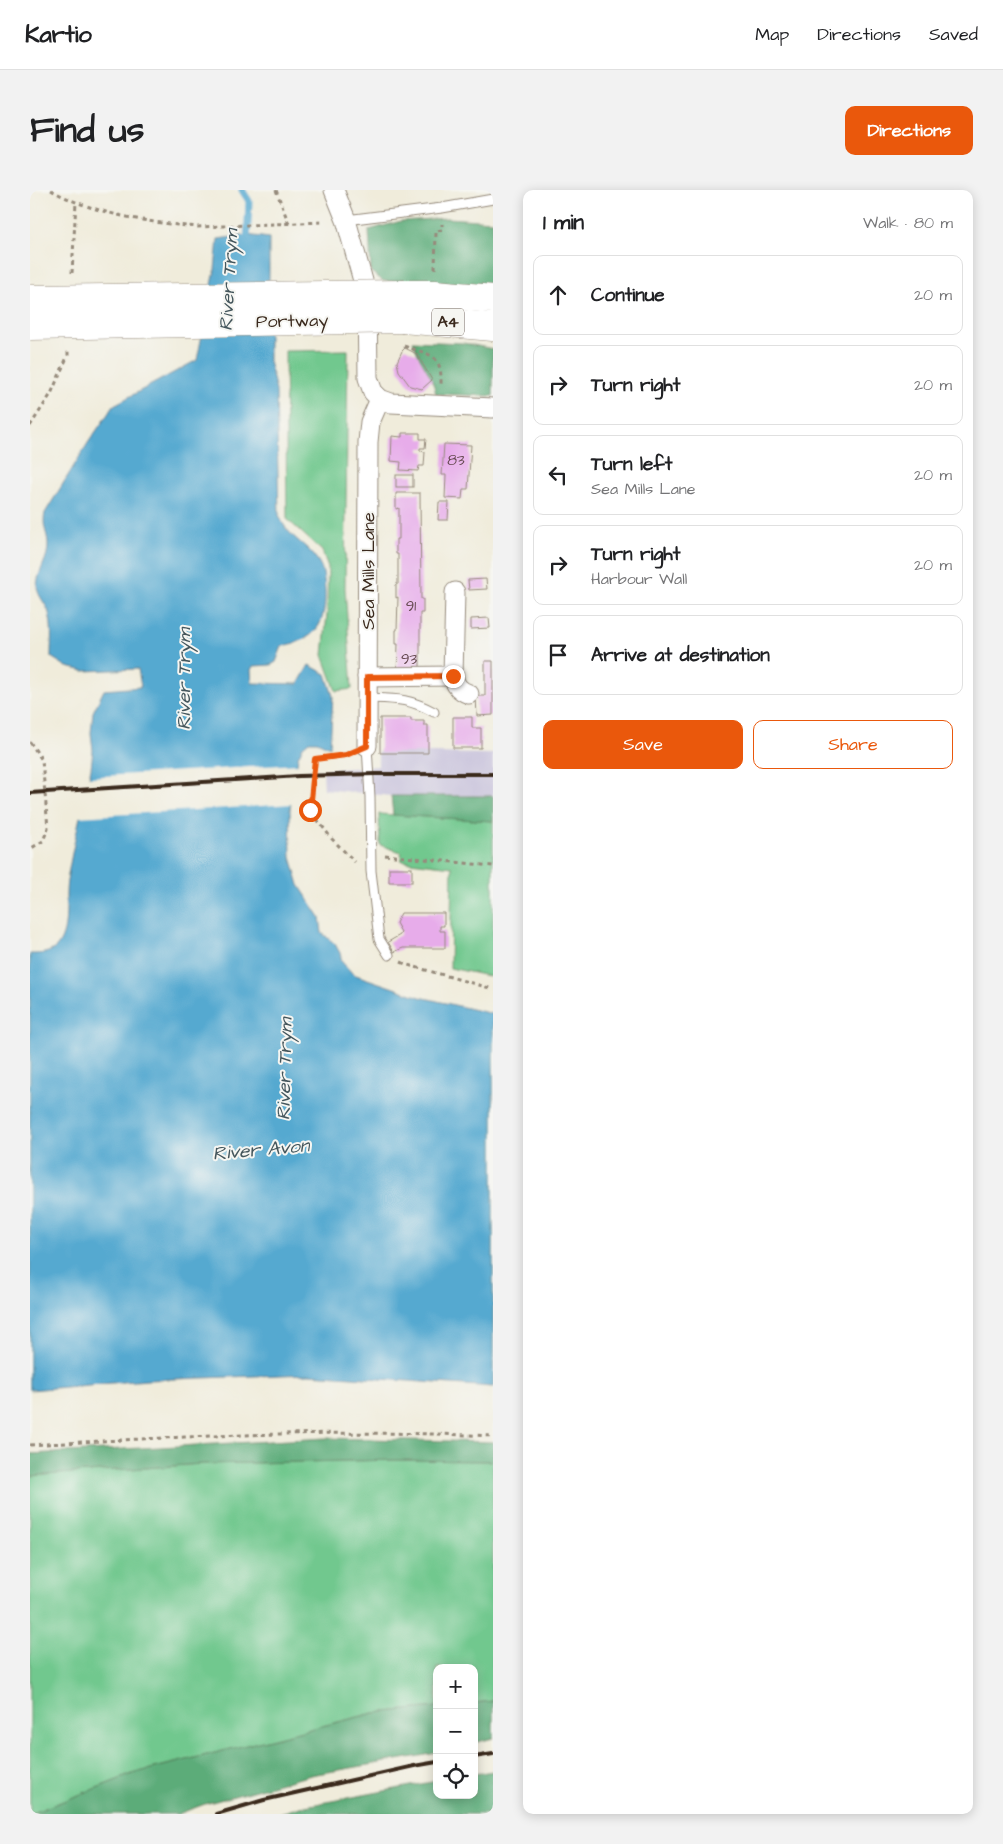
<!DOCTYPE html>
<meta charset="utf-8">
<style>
body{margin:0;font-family:"Architects Daughter",sans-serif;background:#f2f2f2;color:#202124}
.controls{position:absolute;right:15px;bottom:15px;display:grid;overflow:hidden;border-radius:10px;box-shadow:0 2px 12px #0003}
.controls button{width:45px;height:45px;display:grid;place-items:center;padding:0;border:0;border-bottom:1px solid #e0e0e0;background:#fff;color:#202124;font:25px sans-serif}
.stop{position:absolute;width:15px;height:15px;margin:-11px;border:4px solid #ea580c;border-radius:50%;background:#fff}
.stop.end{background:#ea580c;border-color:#fff;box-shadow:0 1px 5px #0008}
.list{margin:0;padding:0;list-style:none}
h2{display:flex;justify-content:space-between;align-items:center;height:65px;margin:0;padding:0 20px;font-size:21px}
h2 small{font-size:16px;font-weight:400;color:#757577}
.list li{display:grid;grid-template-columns:32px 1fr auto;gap:15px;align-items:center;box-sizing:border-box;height:80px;margin:0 10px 10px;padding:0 10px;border:1px solid #e0e0e0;border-radius:10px}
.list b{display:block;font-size:19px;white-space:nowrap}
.list p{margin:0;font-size:16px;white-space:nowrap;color:#757577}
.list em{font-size:16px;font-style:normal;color:#757577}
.actions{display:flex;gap:10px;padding:15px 20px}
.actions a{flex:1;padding:11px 0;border:1px solid #ea580c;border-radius:10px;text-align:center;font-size:18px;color:#ea580c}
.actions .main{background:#ea580c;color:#fff}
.icon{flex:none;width:28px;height:28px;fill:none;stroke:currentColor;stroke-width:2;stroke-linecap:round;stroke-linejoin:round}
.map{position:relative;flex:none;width:463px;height:1624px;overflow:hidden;border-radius:10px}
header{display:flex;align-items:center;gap:30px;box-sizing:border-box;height:70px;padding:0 25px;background:#fff;border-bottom:1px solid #e0e0e0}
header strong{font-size:24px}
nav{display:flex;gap:28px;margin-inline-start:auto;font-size:18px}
.intro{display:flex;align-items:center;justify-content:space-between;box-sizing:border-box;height:120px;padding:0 30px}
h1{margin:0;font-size:35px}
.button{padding:12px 22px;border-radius:10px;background:#ea580c;color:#fff;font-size:18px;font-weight:700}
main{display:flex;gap:30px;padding:0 30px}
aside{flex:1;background:#fff;border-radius:10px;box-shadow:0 2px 12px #0003}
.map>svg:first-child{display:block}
</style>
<header>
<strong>Kartio</strong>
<nav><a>Map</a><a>Directions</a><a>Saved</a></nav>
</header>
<div class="intro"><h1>Find us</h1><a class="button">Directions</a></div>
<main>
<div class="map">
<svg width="463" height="1624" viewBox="0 0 463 1624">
<rect width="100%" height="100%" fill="#f6f6f2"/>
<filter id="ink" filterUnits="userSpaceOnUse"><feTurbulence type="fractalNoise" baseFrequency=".02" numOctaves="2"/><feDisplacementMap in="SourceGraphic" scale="10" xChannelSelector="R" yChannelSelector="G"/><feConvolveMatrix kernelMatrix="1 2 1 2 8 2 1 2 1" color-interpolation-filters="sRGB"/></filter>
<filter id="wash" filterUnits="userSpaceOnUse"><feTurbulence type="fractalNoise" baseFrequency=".0096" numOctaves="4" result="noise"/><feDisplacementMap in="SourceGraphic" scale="20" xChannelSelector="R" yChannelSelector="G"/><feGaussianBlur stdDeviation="1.12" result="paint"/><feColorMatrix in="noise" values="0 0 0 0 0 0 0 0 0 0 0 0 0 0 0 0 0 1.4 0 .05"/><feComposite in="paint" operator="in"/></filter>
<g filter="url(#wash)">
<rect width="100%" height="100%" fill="#f0ecdb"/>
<path fill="#c6c0da" d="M348,562L463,564V606H361L294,599L293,580L348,576Z"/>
<g fill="#71c88e" stroke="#567956">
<path d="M318,160L315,398L322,499L306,501L293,465L297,424L298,377L292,361L257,329L255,161Z"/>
<path d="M349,624L463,631V787L420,778L422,677L372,671L371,662L350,655Z"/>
<path d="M367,1270L463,1271V1511L444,1513V1478H407V1517L344,1523L105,1583L0,1624V1286L171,1274Z"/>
</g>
<g fill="#5cac79" stroke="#4c6b4c">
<path d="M417,28L463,31V98L353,91L341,82L339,40L371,31Z"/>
<path d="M383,151L433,153L463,159V206L406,204C402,183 389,172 383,151Z"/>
<path d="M361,606H463V631L363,625Z"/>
<path d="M296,1248L463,1252V1271L367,1270L171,1274L0,1286V1264Z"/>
<path d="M463,1511V1548L444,1553V1513Z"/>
<path d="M407,1517V1563L281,1585L175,1614L148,1624H0L105,1583L344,1523Z"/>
<path d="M463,1581V1624H247L270,1617L407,1591V1605H444V1584Z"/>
</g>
<path fill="#54a9d0" stroke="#486a77" d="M217,45L239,48V171L246,201L249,325C257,348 276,352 288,371C294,380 294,390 295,400C296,435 286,450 252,456L246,472L241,475L223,476L221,480L222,493L268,494L279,475L296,484L303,506L300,557L287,551H279L273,556L268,567L260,620L261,667L269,695L290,727L292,743L305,754L310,763L312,772L323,784L390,807L463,824V1197L279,1184L117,1190L0,1200V764C10,764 21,764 28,755C40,738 34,711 37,691C43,653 53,616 61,578L63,560L61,543L63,522L74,500L111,497L108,479L54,481L37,477L21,467C21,452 23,434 18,420C14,411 7,405 7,395C8,380 19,369 18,353C17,341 12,337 15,323L58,253L84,215L167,170L185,80L188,49Z"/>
<path fill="#f0ecdb" d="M268,574L263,614L48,627L57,587Z"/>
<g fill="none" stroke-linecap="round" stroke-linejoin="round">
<path stroke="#54a9d0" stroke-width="7" d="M212,0L219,11L217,53"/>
</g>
<g id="blocks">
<g fill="#e7acea">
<path d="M375,158L387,164L402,190L392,199L380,196L369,181L367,172L372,161Z"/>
<path d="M372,243H390V249H396L395,258H390V261L395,262L394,276H389L388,281L370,280L371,272L361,271L362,246L372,247Z"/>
<path d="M414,254L441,255L438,299H433L432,309L415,308L416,285H412Z"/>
<rect x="366" y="285" width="17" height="12"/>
<path d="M366,303H390L391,409H393V423H390V484L367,483L368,454H366V440H367L368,407L366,408V394H368V364H366V349H369V318L366,319Z"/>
<path d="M409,312H419L418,330H408Z"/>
<path d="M456,389L457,399L439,400L438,390Z"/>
<path d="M459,428L460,438L441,439V429Z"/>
<path d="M455,471H463V525L447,526L446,506H455Z"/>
<path d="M423,527H442V538H451V558H423Z"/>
<path d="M350,528H381V531H394V535H398V563H350Z"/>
<rect x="359" y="678" width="23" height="14"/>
<path d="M371,723H414V736H410V741H415V758H373L364,762L358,752L370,745L371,742L366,733Z"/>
</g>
</g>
</g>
<g filter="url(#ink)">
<use href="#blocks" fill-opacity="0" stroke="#968b7c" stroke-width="1"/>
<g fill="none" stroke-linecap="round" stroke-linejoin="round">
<g stroke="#968b7c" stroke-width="11">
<g id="lane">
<path d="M316,30L412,18L463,9"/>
<path d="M337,508C366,509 378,508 404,522"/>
<path d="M337,556L340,607L341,681L349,749L359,765"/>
</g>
</g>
<g stroke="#968b7c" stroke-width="21">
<g id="street">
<path d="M304,0L316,30L337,105L338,188L343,202L350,209L361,213L463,218"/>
<path d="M425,402L423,486C425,496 430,501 439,504"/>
<path d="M337,487L423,486"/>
<path d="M337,556L338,252L340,232L350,209"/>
</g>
</g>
<g stroke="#968b7c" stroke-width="29">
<g id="highway">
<path d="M374,104H405L463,109"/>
<path d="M373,129L463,137"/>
</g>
</g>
<g stroke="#968b7c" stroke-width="3" stroke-dasharray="4 4" stroke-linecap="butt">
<path d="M21,0C63,24 120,33 168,37L294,32"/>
<path d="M246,0L259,34"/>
<path d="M405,79L406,41L412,40V34"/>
<path d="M42,83L46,12"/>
<path d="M374,156C400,165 412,163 411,194"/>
<path d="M0,236L21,204L38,165V160"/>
<path d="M0,552L12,570L18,638L13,651L0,659"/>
<path d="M318,565L285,569L280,620L302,649L325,672"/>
<path d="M355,665L463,676"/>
<path d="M371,772L378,775L463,799"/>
<path d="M0,1255C154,1246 308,1239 463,1246"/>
</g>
<use href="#lane" stroke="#fff" stroke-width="9"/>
<use href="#street" stroke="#fff" stroke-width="19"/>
<use href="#highway" stroke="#fff" stroke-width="28"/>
<g stroke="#3b2a1e" stroke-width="4">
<path d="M0,603L269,586L345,584H463"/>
<path d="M444,1567L463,1564"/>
<path d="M186,1624L234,1610L384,1576L407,1572"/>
</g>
<g stroke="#968b7c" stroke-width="29" stroke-linecap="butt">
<g id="highway-bridge">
<path d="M0,109L374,104"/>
<path d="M0,136L373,129"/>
</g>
</g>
<use href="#highway-bridge" stroke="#fff" stroke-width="28"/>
</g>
</g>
<g fill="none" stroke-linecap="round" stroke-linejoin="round" filter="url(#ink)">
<path stroke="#ea580c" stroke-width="6" d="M280,620L285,569L316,565L337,556V487L423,486"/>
</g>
<g text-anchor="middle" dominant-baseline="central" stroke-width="4" stroke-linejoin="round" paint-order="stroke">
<g font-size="15" fill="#664a51">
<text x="426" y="270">83</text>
<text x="381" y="416">91</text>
<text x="379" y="469">93</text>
</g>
<rect fill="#f6f6f2" stroke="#73675e" stroke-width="1" x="402" y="118.5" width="32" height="27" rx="4"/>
<g font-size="16" font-weight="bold" fill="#3b2a1e">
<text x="418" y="132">A4</text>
</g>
<g font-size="18" fill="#3b2a1e" stroke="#f6f6f2">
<text transform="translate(262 131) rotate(-1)">Portway</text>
<text transform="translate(338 381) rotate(-90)">Sea Mills Lane</text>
</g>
<g font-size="19" font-style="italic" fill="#44565c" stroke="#f6f6f2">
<text transform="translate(199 90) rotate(-87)">River Trym</text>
<text transform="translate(154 489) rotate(-90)">River Trym</text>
<text transform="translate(255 879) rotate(-89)">River Trym</text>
<text transform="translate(231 960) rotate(-5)">River Avon</text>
</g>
</g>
</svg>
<div class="controls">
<button>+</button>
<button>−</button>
<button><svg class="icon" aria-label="locate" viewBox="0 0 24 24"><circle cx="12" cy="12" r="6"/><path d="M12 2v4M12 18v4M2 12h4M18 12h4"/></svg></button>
</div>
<div class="stop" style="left:280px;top:620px"></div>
<div class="stop end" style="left:423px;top:486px"></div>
</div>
<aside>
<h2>1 min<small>Walk · 80 m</small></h2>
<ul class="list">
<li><svg class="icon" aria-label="ahead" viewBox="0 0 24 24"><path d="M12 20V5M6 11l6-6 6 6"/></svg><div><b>Continue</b></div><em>20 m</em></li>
<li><svg class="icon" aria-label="right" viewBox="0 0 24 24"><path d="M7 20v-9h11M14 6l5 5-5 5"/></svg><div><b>Turn right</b></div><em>20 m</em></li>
<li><svg class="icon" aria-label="left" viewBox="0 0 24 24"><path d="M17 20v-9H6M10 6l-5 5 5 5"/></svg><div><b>Turn left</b><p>Sea Mills Lane</p></div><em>20 m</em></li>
<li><svg class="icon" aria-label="right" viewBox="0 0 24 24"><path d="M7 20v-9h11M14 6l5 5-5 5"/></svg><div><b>Turn right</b><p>Harbour Wall</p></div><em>20 m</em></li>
<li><svg class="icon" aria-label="arrive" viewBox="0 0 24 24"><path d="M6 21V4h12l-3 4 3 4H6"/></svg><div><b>Arrive at destination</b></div></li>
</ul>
<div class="actions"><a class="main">Save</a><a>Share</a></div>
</aside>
</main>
